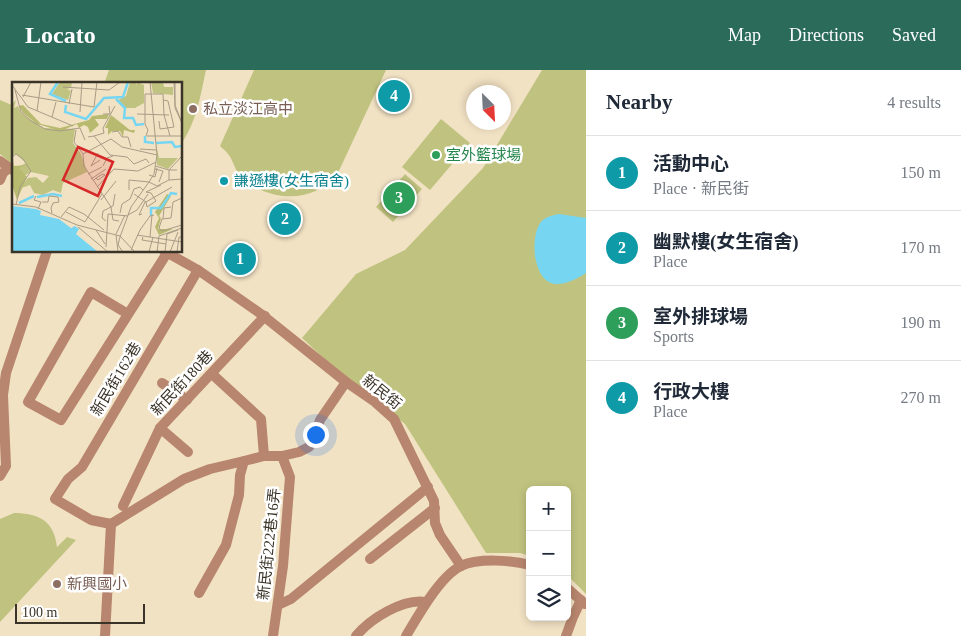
<!DOCTYPE html>
<meta charset="utf-8">
<style>
body{margin:0;font-family:"Times New Roman","Noto Sans TC",serif;background:#f2f2f3;color:#1f2937}
.controls{position:absolute;right:15px;bottom:15px;display:grid;overflow:hidden;border-radius:8px;box-shadow:0 2px 8px #0003}
.controls button{width:45px;height:45px;display:grid;place-items:center;padding:0;border:0;border-bottom:1px solid #e0e1e3;background:#fff;color:#1f2937;font:25px sans-serif}
.compass{position:absolute;left:466px;top:15px;width:45px;height:45px;border-radius:50%;background:#fff;box-shadow:0 2px 8px #0003;rotate:156deg}
.scale{position:absolute;left:15px;bottom:12px;width:130px;box-sizing:border-box;padding-left:5px;border:2px solid #3a3428;border-top:0;font-size:14px;line-height:18px;white-space:nowrap;color:#3a3428;-webkit-text-stroke:4px #fff;paint-order:stroke}
.you{position:absolute;left:315px;top:364px;width:18px;height:18px;margin:-12px;border:4px solid #fff;border-radius:50%;background:#1a73e8;box-shadow:0 0 0 8px #1a73e833}
.badge{display:grid;place-items:center;width:32px;height:32px;border-radius:50%;background:#2a6b5a;color:#fff;font-size:16px;font-weight:700}
.pin{position:absolute;translate:-50% -50%;border:2px solid #fff;box-shadow:0 1px 5px #0006}
.list{margin:0;padding:0;list-style:none}
h2{display:flex;justify-content:space-between;align-items:center;height:65px;margin:0;padding:0 20px;font-size:21px}
h2 small{font-size:16px;font-weight:400;color:#747a83}
.list li{display:grid;grid-template-columns:32px 1fr auto;gap:15px;align-items:center;box-sizing:border-box;height:75px;padding:0 20px;border-top:1px solid #e0e1e3}
.list b{display:block;font-size:19px;white-space:nowrap}
.list p{margin:0;font-size:16px;white-space:nowrap;color:#747a83}
.list em{font-size:16px;font-style:normal;color:#747a83}
.icon{flex:none;width:28px;height:28px;fill:none;stroke:currentColor;stroke-width:2;stroke-linecap:round;stroke-linejoin:round}
.map{position:relative;flex:none;width:586px;height:566px;overflow:hidden}
header{display:flex;align-items:center;gap:30px;box-sizing:border-box;height:70px;padding:0 25px;background:#2a6b5a;color:#fff}
header strong{font-size:24px}
nav{display:flex;gap:28px;margin-inline-start:auto;font-size:18px}
main{display:flex}
aside{flex:1;background:#fff}
.map>svg:first-child{display:block}
</style>
<header>
<strong>Locato</strong>
<nav><a>Map</a><a>Directions</a><a>Saved</a></nav>
</header>
<main>
<div class="map">
<svg width="586" height="566" viewBox="0 0 586 566">
<rect width="100%" height="100%" fill="#f2e2c4"/>
<g fill="#c0c37f">
<path d="M109,0H206C200,27 197,51 181,74V14H104Z"/>
<path d="M254,0H386L337,105C312,135 265,132 239,104C234,98 233,90 228,84C226,81 222,78 220,76Z"/>
<path d="M542,0H586V524L567,505V420H530V486L520,483H486L405,354L346,309L302,268L356,204L405,180L483,98Z"/>
<path d="M0,30L14,36V86L11,93L0,84Z"/>
<path d="M441,49L470,73L430,120L402,97Z"/>
<path d="M405,104L422,119L393,152L376,137Z"/>
<path d="M14,443C39,443 54,451 57,477L67,467L76,470L0,552V449Z"/>
</g>
<path fill="#76d6f2" d="M559,144L586,148V203C561,219 541,221 535,186C534,176 534,161 541,152C545,147 553,145 559,144Z"/>
<g fill="none" stroke-linecap="round" stroke-linejoin="round">
<g stroke="#b8866e" stroke-width="10">
<path d="M0,91L14,101"/>
<path d="M0,110L3,103L9,98"/>
<path d="M164,181L198,200L261,244L346,312L375,332L394,349L434,431L435,453L440,465L461,496"/>
<path d="M198,200L82,397L68,409L55,429L91,450L111,454L184,409L210,399L244,391"/>
<path d="M128,244L91,222L28,332L61,350L167,183"/>
<path d="M212,304L261,349L264,386"/>
<path d="M162,313L187,330"/>
<path d="M160,358L188,382"/>
<path d="M282,386L299,382L309,377L314,369L320,350L346,312"/>
<path d="M0,406L6,396L3,325L6,303L47,181"/>
<path d="M123,436L160,358L265,246"/>
<path d="M370,489L435,438"/>
<path d="M567,518L585,534"/>
<path d="M199,523L226,475L239,425L240,405L244,391L264,386H282L290,407L283,496L273,566"/>
<path d="M278,535L291,529L428,417"/>
<path d="M105,566L111,454"/>
<path d="M356,566C370,549 403,528 426,532"/>
<path d="M406,566C418,546 440,506 461,496C477,488 512,490 530,495"/>
<path d="M566,566L573,547L581,530"/>
</g>
</g>
<g fill="#8d6e63" stroke="#fff" stroke-width="2">
<circle cx="193" cy="39" r="5"/>
<circle cx="57" cy="514" r="5"/>
</g>
<circle fill="#2e9e5b" stroke="#fff" stroke-width="2" cx="436" cy="85" r="5"/>
<circle fill="#0f9aa8" stroke="#fff" stroke-width="2" cx="224" cy="111" r="5"/>
<g text-anchor="middle" dominant-baseline="central" stroke-width="5" stroke-linejoin="round" paint-order="stroke">
<g font-size="15" fill="#785e54" stroke="#fff" text-anchor="start">
<text x="203" y="39">私立淡江高中</text>
<text x="67" y="514">新興國小</text>
</g>
<g font-size="15" fill="#27864d" stroke="#fff" text-anchor="start">
<text x="446" y="85">室外籃球場</text>
</g>
<g font-size="15" fill="#0d838f" stroke="#fff" text-anchor="start">
<text x="234" y="111">謙遜樓(女生宿舍)</text>
</g>
<g font-size="15" fill="#3a3428" stroke="#fff">
<text transform="translate(116 309) rotate(-59)">新民街162巷</text>
<text transform="translate(182 313) rotate(-47)">新民街180巷</text>
<text transform="translate(382 322) rotate(39)">新民街</text>
<text transform="translate(269 474) rotate(-84)">新民街222巷16弄</text>
</g>
</g>
<g transform="translate(12 12)">
<rect width="170" height="170" fill="#f2e2c4"/>
<path d="M48,0H60L59,6L55,7L59,9L56,18L40,12ZM118,0L124,1V4L125,0L132,3V21L123,26H114L106,18L114,14ZM139,0H151L152,5H161V13L141,11ZM4,18L2,26L6,24L9,31L31,46L63,47L61,61L69,72L75,90L51,101L49,111L41,108L31,113L22,111L18,103L7,107L16,96L24,95L31,101L37,94L19,90L10,95L6,85L14,81L4,72L0,73V22ZM144,62L147,76H166L156,87L145,83Z" fill="#c0c37f"/>
<path d="M11,23L29,42L48,46L77,38L80,34L97,32L95,37H83L87,43L78,51L76,45L72,43L67,46L65,42L49,49L25,42L11,31L7,24ZM99,33L118,48H123L122,51L112,48L111,55L108,49H100L96,53V46H93ZM0,75L2,84L15,83L7,86L15,95L5,118L0,103ZM155,112L159,114L147,134L149,136L146,147H161L147,153L143,145L147,136L143,130Z" fill="#b8bb6f"/>
<path d="M0,124L24,127L29,129L28,133L47,137L59,146L63,144L67,147L64,152L86,170H0Z" fill="#76d6f2"/>
<path fill="none" stroke="#76d6f2" stroke-width="2.5" d="M46,0L38,12L54,19M104,17L113,26L112,36H121L124,43L132,42M54,23L53,30L74,37L92,16L111,15L116,0M133,54V60L142,61M144,61L160,60L163,65L170,64M25,115L41,112L50,114M7,121L22,114M139,134V126H149L159,111L165,112"/>
<path fill="none" stroke="#a89c86" stroke-width="1" d="M162,0L163,23L170,41M163,0V26L170,41M0,3L16,25L61,44M51,5L97,8L108,0M3,8L9,30L19,39L33,47L48,49L68,46L73,58M10,13L82,25L85,0M11,15L19,0M57,22L60,7M25,29L29,0M68,30L70,0M91,32H98L97,24M125,32L157,33M40,35L44,20M147,39L148,47L162,45L156,19L151,18M64,48L62,60L71,72M100,50L106,49L110,55H116L119,65M82,54L92,51L91,46L103,24M134,54L136,48L133,42V12H151L152,33L158,54M135,54H170M76,55L82,54L98,73L115,75L122,82L134,77L137,81M128,67L144,68M86,71L79,84L88,78M71,72L99,57L110,65L145,73M71,72L72,84L99,125L101,138L107,139M0,75L4,72L11,77L19,89L8,105L4,123M91,84L95,76L101,74M143,84L157,88V98M143,87L151,89L147,100M165,88H157L170,74M76,92L90,85M137,93L143,95L145,86M79,97L94,87M81,99L84,96L91,92L93,93L86,98L84,96M85,105L102,87L126,89L144,80M117,108V98L137,100L142,92L145,73L138,0M134,110L139,111L144,119L135,125L134,120M134,110L149,103M122,112L134,120L160,105M24,114L22,118L29,120L26,127M170,116L161,120L159,136L150,137L147,146L150,149L170,143M89,118L104,99M30,120H36L37,114L46,115L47,120L41,121L39,126L40,131M0,122L24,125L65,143L108,154M54,130L73,140L90,112M108,131L110,122L118,117L122,107L128,105L131,108M130,132L127,133L133,120M116,133L125,128L136,112M49,135L57,125L72,132L92,148M151,137L152,126L159,125M94,139L90,136L91,129L101,124L103,112M66,145L96,170M84,148L93,162M104,152L113,133M104,153L106,169M125,153L170,160M108,154L123,170M108,155L106,163L111,170M108,155L119,125L137,100L145,104L157,98L170,97M131,155L130,158L154,162M138,155L140,133M94,165L96,132L116,134M119,168L128,148L138,134L142,133M137,170L141,155M145,170L147,154L170,146M153,170L155,152L166,148M158,170L166,150M165,170L167,155H170"/>
<path fill="#d62828" fill-opacity="0.15" stroke="#d62828" stroke-width="2.5" d="M66,65L101,80L86,114L51,98Z"/>
<rect width="170" height="170" fill="none" stroke="#3a3428" stroke-width="2.5"/>
</g>
</svg>
<div class="controls">
<button>+</button>
<button>−</button>
<button><svg class="icon" aria-label="layers" viewBox="0 0 24 24"><path d="M12 4l9 5-9 5-9-5zM3 14l9 5 9-5"/></svg></button>
</div>
<svg class="compass" viewBox="-18 -18 36 36"><path d="M0-13l5 13h-10z" fill="#e53935"/><path d="M0 13l5-13h-10z" fill="#747a83"/></svg>
<div class="scale">100 m</div>
<div class="you"></div>
<div class="pin badge" style="left:240px;top:189px;background:#0f9aa8">1</div>
<div class="pin badge" style="left:285px;top:149px;background:#0f9aa8">2</div>
<div class="pin badge" style="left:399px;top:128px;background:#2e9e5b">3</div>
<div class="pin badge" style="left:394px;top:26px;background:#0f9aa8">4</div>
</div>
<aside>
<h2>Nearby<small>4 results</small></h2>
<ul class="list">
<li><span class="badge" style="background:#0f9aa8">1</span><div><b>活動中心</b><p>Place · 新民街</p></div><em>150 m</em></li>
<li><span class="badge" style="background:#0f9aa8">2</span><div><b>幽默樓(女生宿舍)</b><p>Place</p></div><em>170 m</em></li>
<li><span class="badge" style="background:#2e9e5b">3</span><div><b>室外排球場</b><p>Sports</p></div><em>190 m</em></li>
<li><span class="badge" style="background:#0f9aa8">4</span><div><b>行政大樓</b><p>Place</p></div><em>270 m</em></li>
</ul>
</aside>
</main>
